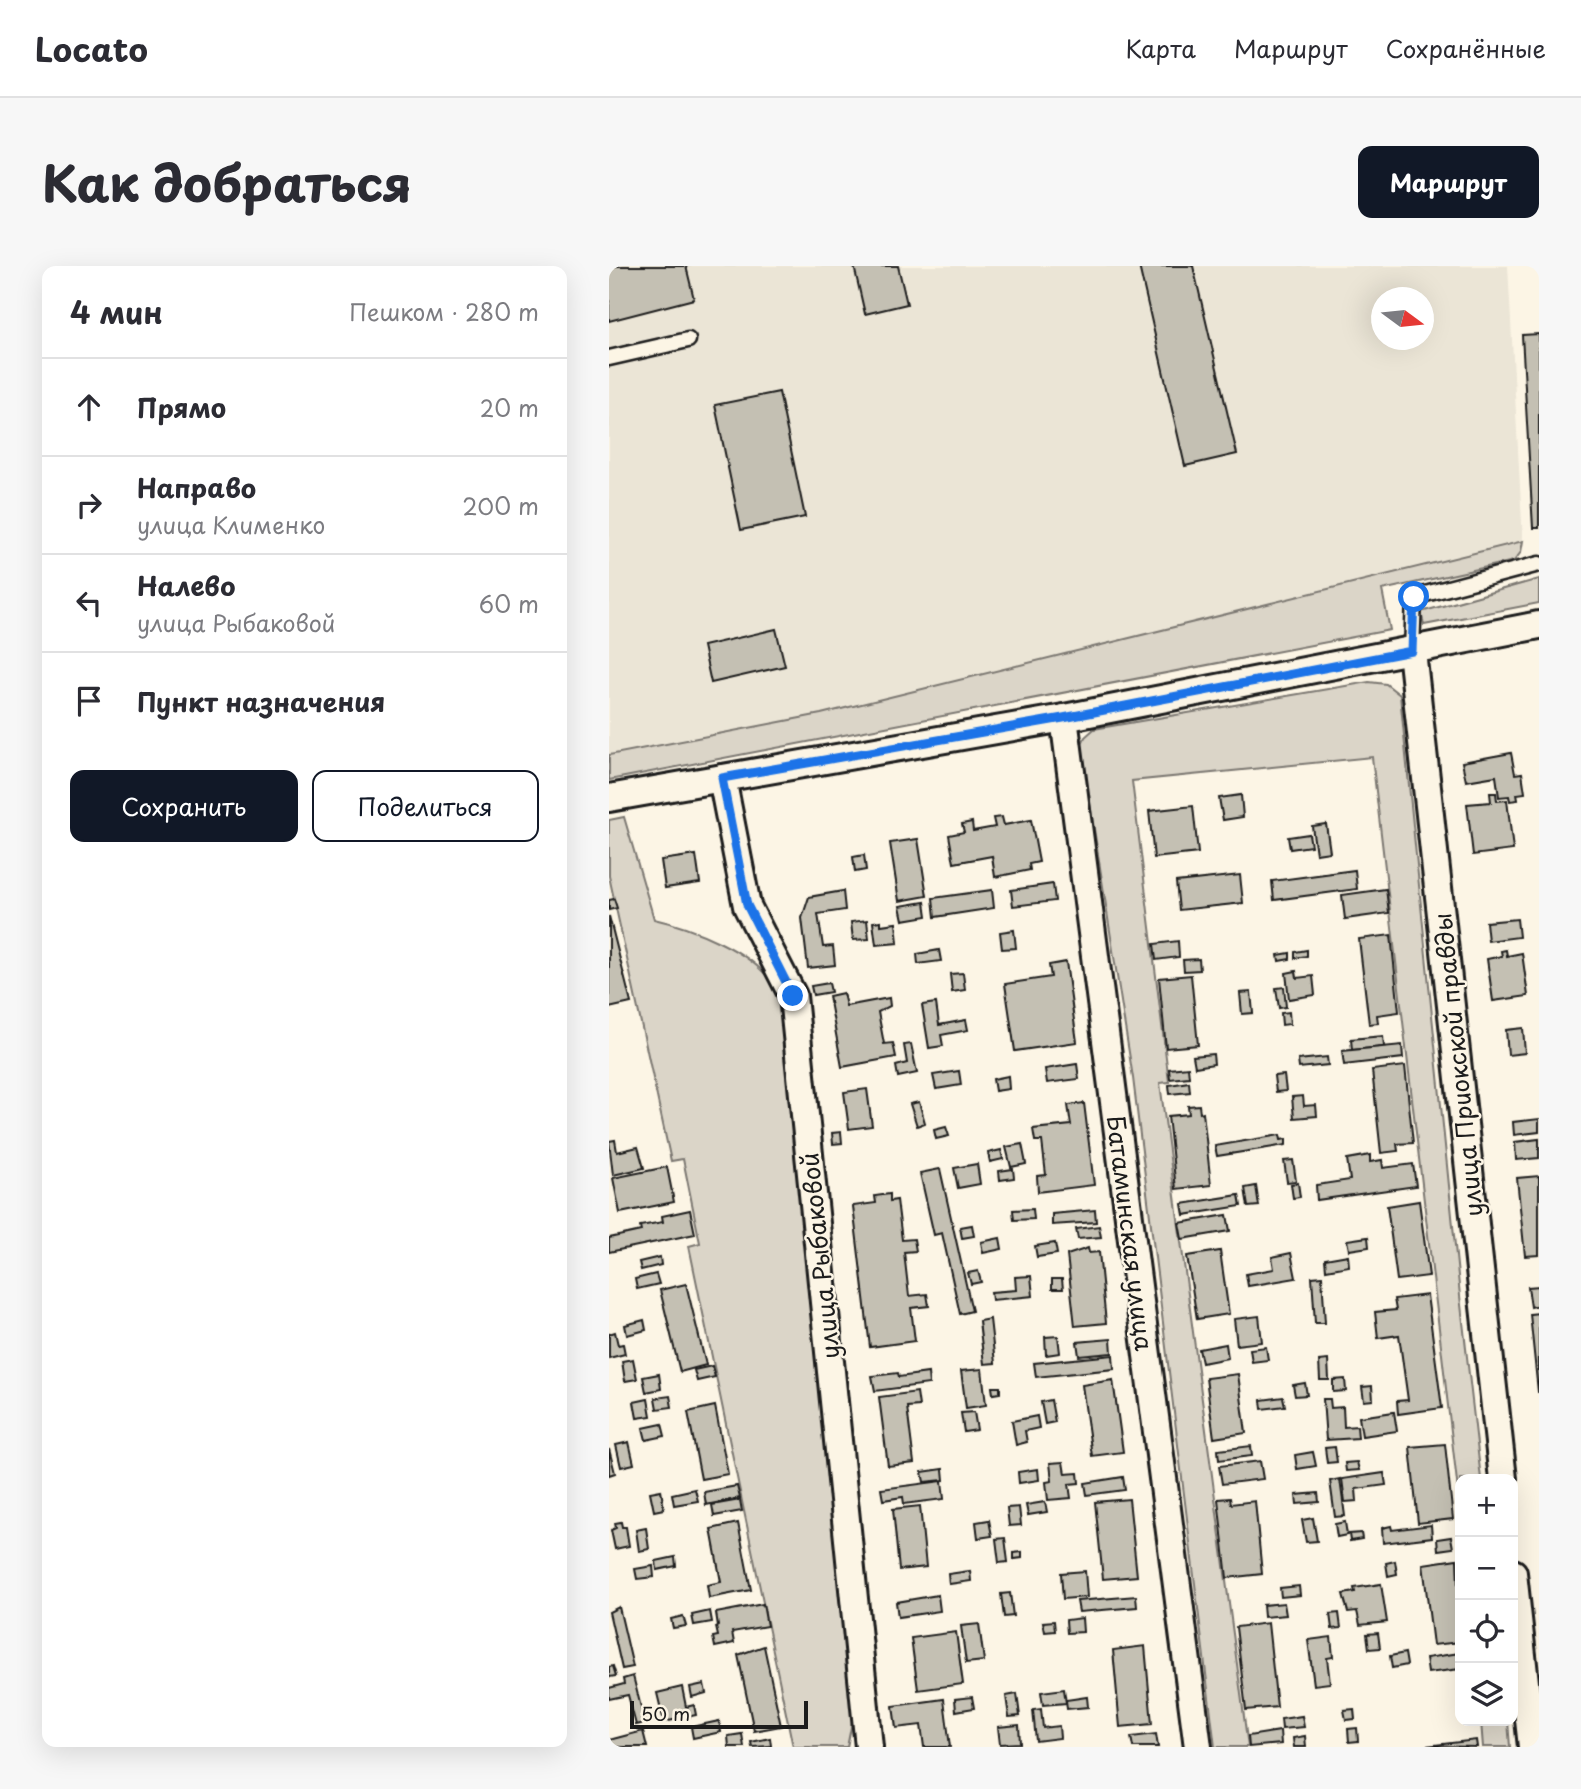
<!DOCTYPE html>
<html lang="ru">
<meta charset="utf-8">
<style>
body{margin:0;font-family:"Playpen Sans",sans-serif;background:#f7f7f7;color:#2b2b33}
.controls{position:absolute;right:21px;bottom:21px;display:grid;overflow:hidden;border-radius:14px;box-shadow:0 7px 28px #0002}
.controls button{width:63px;height:63px;display:grid;place-items:center;padding:0;border:0;border-bottom:2px solid #e1e1e2;background:#fff;color:#2b2b33;font:35px sans-serif}
.compass{position:absolute;left:762px;top:21px;width:63px;height:63px;border-radius:50%;background:#fff;box-shadow:0 7px 28px #0002;rotate:105deg}
.scale{position:absolute;left:21px;bottom:18px;width:178px;box-sizing:border-box;padding-left:7px;border:4px solid #1c1c1c;border-top:0;font-size:19px;line-height:24px;white-space:nowrap;color:#1c1c1c;-webkit-text-stroke:5px #fcf5e5;paint-order:stroke}
.stop{position:absolute;width:21px;height:21px;margin:-16px;border:5px solid #1a73e8;border-radius:50%;background:#fff}
.stop.end{background:#1a73e8;border-color:#fff;box-shadow:0 2px 7px #0008}
.list{margin:0;padding:0;list-style:none}
h2{display:flex;justify-content:space-between;align-items:center;height:91px;margin:0;padding:0 28px;font-size:30px}
h2 small{font-size:23px;font-weight:400;color:#7c7c81}
.list li{display:grid;grid-template-columns:46px 1fr auto;gap:21px;align-items:center;box-sizing:border-box;height:98px;padding:0 28px;border-top:2px solid #e1e1e2}
.list b{display:block;font-size:26px;white-space:nowrap}
.list p{margin:0;font-size:23px;white-space:nowrap;color:#7c7c81}
.list em{font-size:23px;font-style:normal;color:#7c7c81}
.actions{display:flex;gap:14px;padding:21px 28px}
.actions a{flex:1;padding:16px 0;border:2px solid #111827;border-radius:14px;text-align:center;font-size:24px;color:#111827}
.actions .main{background:#111827;color:#fff}
.icon{flex:none;width:38px;height:38px;fill:none;stroke:currentColor;stroke-width:2;stroke-linecap:round;stroke-linejoin:round}
.map{position:relative;flex:none;width:930px;height:1481px;overflow:hidden;border-radius:14px}
header{display:flex;align-items:center;gap:42px;box-sizing:border-box;height:98px;padding:0 35px;background:#fff;border-bottom:2px solid #e1e1e2}
header strong{font-size:33px}
nav{display:flex;gap:38px;margin-inline-start:auto;font-size:24px}
.intro{display:flex;align-items:center;justify-content:space-between;box-sizing:border-box;height:168px;padding:0 42px}
h1{margin:0;font-size:49px}
.button{padding:18px 32px;border-radius:14px;background:#111827;color:#fff;font-size:24px;font-weight:700}
main{display:flex;gap:42px;padding:0 42px}
aside{flex:1;background:#fff;border-radius:14px;box-shadow:0 7px 28px #0002}
.map>svg:first-child{display:block}
</style>
<header>
<strong>Locato</strong>
<nav><a>Карта</a><a>Маршрут</a><a>Сохранённые</a></nav>
</header>
<div class="intro"><h1>Как добраться</h1><a class="button">Маршрут</a></div>
<main>
<aside>
<h2>4 мин<small>Пешком · 280 m</small></h2>
<ul class="list">
<li><svg class="icon" aria-label="ahead" viewBox="0 0 24 24"><path d="M12 20V5M6 11l6-6 6 6"/></svg><div><b>Прямо</b></div><em>20 m</em></li>
<li><svg class="icon" aria-label="right" viewBox="0 0 24 24"><path d="M7 20v-9h11M14 6l5 5-5 5"/></svg><div><b>Направо</b><p>улица Клименко</p></div><em>200 m</em></li>
<li><svg class="icon" aria-label="left" viewBox="0 0 24 24"><path d="M17 20v-9H6M10 6l-5 5 5 5"/></svg><div><b>Налево</b><p>улица Рыбаковой</p></div><em>60 m</em></li>
<li><svg class="icon" aria-label="arrive" viewBox="0 0 24 24"><path d="M6 21V4h12l-3 4 3 4H6"/></svg><div><b>Пункт назначения</b></div></li>
</ul>
<div class="actions"><a class="main">Сохранить</a><a>Поделиться</a></div>
</aside>
<div class="map">
<svg width="930" height="1481" viewBox="0 0 930 1481">
<rect width="100%" height="100%" fill="#fcf5e5"/>
<filter id="ink" filterUnits="userSpaceOnUse"><feTurbulence type="fractalNoise" baseFrequency=".0143" numOctaves="2"/><feDisplacementMap in="SourceGraphic" scale="14" xChannelSelector="R" yChannelSelector="G"/><feConvolveMatrix kernelMatrix="1 2 1 2 8 2 1 2 1" color-interpolation-filters="sRGB"/></filter>
<g filter="url(#ink)">
<path fill="#ebe5d6" fill-rule="evenodd" d="M0,0H899L914,275L212,448L0,489ZM772,32H814V74H772Z"/>
<g fill="#dbd5c8" stroke="#7c7872" stroke-width="2">
<path d="M914,275L912,286L905,295L773,324L781,364L0,514V489L212,448Z"/>
<path d="M930,313V337L815,359L812,346Z"/>
<path d="M760,416L777,418L791,429L851,1030L872,1213H851V1242L763,491L523,515L560,816L551,817L639,1481H606L524,812L472,480L476,471L485,463Z"/>
<path d="M15,551L45,653C81,661 143,685 163,717C171,728 172,745 176,759L231,1276L244,1451L238,1481H184L80,980L91,977L74,893L62,895L0,610V554Z"/>
<path d="M872,1455H899L901,1481H874Z"/>
</g>
<g fill="#c4c0b3" stroke="#1c1c1c" stroke-width="2">
<path d="M0,0H77L85,33L0,55Z"/>
<path d="M245,0H289L298,38L256,48Z"/>
<path d="M530,0H584L628,188L576,200Z"/>
<path d="M930,68V262H924L913,69Z"/>
<path d="M170,126L196,251L132,264L106,139Z"/>
<path d="M167,363L176,400L102,417L94,380Z"/>
<path d="M902,487L906,508L913,507L916,527L908,528L909,534L901,535L900,530L890,531L887,510L857,515L853,496Z"/>
<path d="M881,527H887L888,535L898,534L904,584L864,589L858,538L882,536Z"/>
<path d="M632,529L634,551L614,554L610,532Z"/>
<path d="M584,540L589,587L545,592L540,545Z"/>
<path d="M393,551L395,559L422,554L430,596L420,598L421,604L386,611L383,590L345,597L340,569L355,566L353,558L363,556L364,565L386,561L384,552Z"/>
<path d="M717,558L721,586L707,588L703,560Z"/>
<path d="M700,568L702,580L681,583L679,571Z"/>
<path d="M309,573L318,630L290,635L281,577Z"/>
<path d="M87,589L91,617L56,622L52,594Z"/>
<path d="M255,589L257,604L246,606L244,591Z"/>
<path d="M746,604L748,623L665,634L663,615Z"/>
<path d="M631,609L634,637L570,644L567,616Z"/>
<path d="M444,618L446,635L404,640L402,624Z"/>
<path d="M777,623L780,647L736,653L733,629Z"/>
<path d="M383,624L385,642L326,651L324,632Z"/>
<path d="M234,625L236,644L209,648L214,681L224,680L226,699L199,702L193,652L200,631Z"/>
<path d="M5,633L8,642L0,644V634Z"/>
<path d="M316,636L318,650L294,654L291,640Z"/>
<path d="M0,650L22,737L0,742Z"/>
<path d="M908,653L910,671L879,675L877,656Z"/>
<path d="M258,654L260,673L244,674L242,656Z"/>
<path d="M272,655V659L287,657L289,677L267,679L264,656Z"/>
<path d="M405,664L407,682L393,683L391,666Z"/>
<path d="M782,669L790,746L768,749L769,757L760,758L750,673Z"/>
<path d="M569,675L570,691L547,694L545,678Z"/>
<path d="M330,684L332,695L309,698L308,688Z"/>
<path d="M698,684V690L686,692V686Z"/>
<path d="M897,684L898,690L913,687L919,730L884,735L878,693L893,690L892,685Z"/>
<path d="M681,687V693L670,695L669,689Z"/>
<path d="M590,693L591,704L575,705L574,694Z"/>
<path d="M457,696L468,776L406,785L396,718L442,711L440,699Z"/>
<path d="M687,705L688,712L704,710L706,729L680,733L677,707Z"/>
<path d="M354,707L356,724L343,726L341,708Z"/>
<path d="M582,709L589,779L557,782L550,712Z"/>
<path d="M220,717L222,726L204,729L202,720Z"/>
<path d="M675,721L677,741L670,742L667,722Z"/>
<path d="M642,726L644,747L633,748L631,727Z"/>
<path d="M234,727L237,740L280,732L281,740L269,746L275,778L284,777L287,791L233,801L220,730Z"/>
<path d="M327,737L330,759L357,754L359,764L332,769L334,780L320,782L313,739Z"/>
<path d="M680,746L681,758L673,759L672,747Z"/>
<path d="M914,762L916,787L899,789L897,764Z"/>
<path d="M774,770L775,781L743,784L742,773Z"/>
<path d="M302,778L308,807L289,811L287,800L298,797L295,779Z"/>
<path d="M793,779L794,792L735,799L733,785Z"/>
<path d="M604,788L605,798L586,801L584,790Z"/>
<path d="M718,791L719,799L690,802L689,794Z"/>
<path d="M468,798L470,813L438,817L436,803Z"/>
<path d="M796,800L804,877L788,878L789,885L772,887L763,804Z"/>
<path d="M579,801L580,811L561,813L560,803Z"/>
<path d="M350,805L352,819L327,823L324,809Z"/>
<path d="M675,809L677,825L667,826L665,810Z"/>
<path d="M399,810L400,823L386,825L384,813Z"/>
<path d="M580,816L581,826L561,828L560,819Z"/>
<path d="M258,823L263,860L240,863L235,826Z"/>
<path d="M694,830L695,840L707,839L708,850L685,852L683,831Z"/>
<path d="M310,836L316,857L308,860L301,838Z"/>
<path d="M475,837L485,919L429,926L428,910L437,909L433,875H426L424,863L462,859L459,839Z"/>
<path d="M590,839L591,847L594,846L602,919L567,923L559,850L580,848L579,840Z"/>
<path d="M930,853V866L905,869L904,856Z"/>
<path d="M337,861L340,870L327,873L325,864Z"/>
<path d="M232,866L233,877L224,878L223,867Z"/>
<path d="M671,869L672,874L677,873V879L608,890L606,880Z"/>
<path d="M930,873V892L907,894L906,876Z"/>
<path d="M6,874L8,886L29,881L35,902L4,909L0,875Z"/>
<path d="M413,878L417,898L402,901L397,881Z"/>
<path d="M392,884L394,893L381,896L379,887Z"/>
<path d="M761,889V896L773,894L774,902L804,898L807,920L708,934L707,919L741,914L738,893Z"/>
<path d="M684,894L687,915L678,916L675,895Z"/>
<path d="M368,898L371,918L349,922L345,902Z"/>
<path d="M58,901L65,936L11,947L4,912Z"/>
<path d="M331,903L363,1045L351,1048L333,967L325,969L311,907Z"/>
<path d="M404,903L405,912L391,914L390,905Z"/>
<path d="M930,910V989L916,990L908,912Z"/>
<path d="M689,917L691,931L684,932L682,918Z"/>
<path d="M647,920L650,940L639,941L636,922Z"/>
<path d="M281,928V935L288,934L293,974L305,973L307,985L295,986L300,1030L318,1028L320,1040L302,1042L306,1075L261,1081L244,940L267,937L266,930Z"/>
<path d="M630,929L632,940L575,949L573,938Z"/>
<path d="M810,935L820,1010L788,1014L778,940Z"/>
<path d="M424,943L425,953L405,954L404,944Z"/>
<path d="M81,944L86,968L0,986V972L32,965L31,960L54,956L53,950Z"/>
<path d="M486,944L487,956L443,959V948Z"/>
<path d="M618,949L621,965L573,973L570,957Z"/>
<path d="M363,959L365,970L353,972L351,961Z"/>
<path d="M490,960L492,971L469,973L467,963Z"/>
<path d="M759,971L760,981L740,984L738,974Z"/>
<path d="M391,972L393,983L374,987L372,976Z"/>
<path d="M446,977L448,988L428,991L426,980Z"/>
<path d="M479,982L480,987L490,986L497,1057L466,1060L458,989Z"/>
<path d="M611,985L620,1048L588,1053L578,990Z"/>
<path d="M682,987L687,1012L639,1020L637,1008L665,1003L663,991Z"/>
<path d="M739,989L740,1000L717,1004L716,993Z"/>
<path d="M51,991L52,999L32,1004L30,996Z"/>
<path d="M369,1005L372,1016L362,1018L359,1007Z"/>
<path d="M47,1008L50,1018L28,1023L26,1013Z"/>
<path d="M422,1010L424,1030L383,1034L382,1026L407,1024L406,1011Z"/>
<path d="M713,1010L716,1057H706L703,1011Z"/>
<path d="M443,1013H453L454,1023H443Z"/>
<path d="M77,1018L97,1099L71,1106L51,1024Z"/>
<path d="M930,1020V1039L922,1041L919,1021Z"/>
<path d="M818,1029L833,1142L789,1148L788,1135L799,1134L790,1069L769,1072L766,1046L787,1044L785,1033Z"/>
<path d="M930,1047V1126H929L921,1048Z"/>
<path d="M650,1050L653,1076L628,1079L625,1053Z"/>
<path d="M381,1053L386,1097L375,1098L370,1055Z"/>
<path d="M35,1054L37,1064L18,1069L16,1059Z"/>
<path d="M6,1066L9,1079L14,1078L16,1088L0,1092V1068Z"/>
<path d="M449,1070L451,1087L437,1089L436,1071Z"/>
<path d="M502,1073L503,1087L470,1090L468,1076Z"/>
<path d="M617,1078L619,1092L593,1097L590,1083Z"/>
<path d="M657,1081L659,1094L643,1096L641,1083Z"/>
<path d="M504,1089L505,1103L427,1111L425,1097Z"/>
<path d="M24,1093L28,1113L16,1115L13,1095Z"/>
<path d="M719,1094L720,1114H711L710,1095Z"/>
<path d="M103,1100L106,1111L88,1115L85,1104Z"/>
<path d="M373,1103L377,1139L357,1142L352,1105Z"/>
<path d="M289,1107L290,1111L319,1107L320,1118L266,1125L263,1110Z"/>
<path d="M50,1108L52,1123L37,1126L34,1111Z"/>
<path d="M629,1108L637,1167L605,1172L597,1112Z"/>
<path d="M736,1113L737,1125L724,1126V1114Z"/>
<path d="M504,1114L514,1186L483,1190L473,1119Z"/>
<path d="M696,1117L698,1129L686,1130L684,1119Z"/>
<path d="M763,1120L764,1134L755,1135L753,1121Z"/>
<path d="M383,1121H391V1127L384,1128Z"/>
<path d="M308,1126L310,1140L298,1141L305,1197L279,1200L270,1131Z"/>
<path d="M61,1130L63,1141L48,1143L46,1132Z"/>
<path d="M674,1131L676,1140L653,1143L652,1134Z"/>
<path d="M39,1133L42,1150L28,1152L25,1136Z"/>
<path d="M714,1133H721L722,1142L734,1141L735,1161L748,1160L749,1172L717,1174Z"/>
<path d="M442,1134L446,1156L436,1158L432,1136Z"/>
<path d="M106,1140L119,1208L92,1213L79,1146Z"/>
<path d="M365,1146L368,1164L355,1166L352,1147Z"/>
<path d="M785,1146L788,1165L753,1170L750,1151Z"/>
<path d="M428,1150L430,1162L416,1165L418,1176L407,1179L403,1155Z"/>
<path d="M53,1158L56,1170L37,1174L34,1162Z"/>
<path d="M20,1176L25,1198L12,1201L7,1179Z"/>
<path d="M836,1178L844,1253L809,1257L801,1181Z"/>
<path d="M642,1180L643,1190L610,1194L609,1184Z"/>
<path d="M726,1181L728,1196L718,1197L716,1182Z"/>
<path d="M0,1183L6,1207L0,1209Z"/>
<path d="M704,1186L707,1200L688,1203L686,1189Z"/>
<path d="M651,1195L654,1213L613,1218L610,1200Z"/>
<path d="M454,1196L456,1208L469,1207L470,1217L460,1218L462,1232L439,1234L437,1216L443,1215L441,1197Z"/>
<path d="M748,1196L750,1204L737,1205L736,1197Z"/>
<path d="M334,1203L335,1214L315,1216L313,1206Z"/>
<path d="M429,1203L430,1214L410,1217L409,1206Z"/>
<path d="M775,1207L777,1219L747,1223L748,1235L736,1236L733,1213Z"/>
<path d="M514,1211L516,1224L478,1229L476,1217Z"/>
<path d="M731,1213L736,1250L726,1251L721,1215Z"/>
<path d="M333,1215L335,1233L295,1238L294,1231L274,1234L272,1223Z"/>
<path d="M128,1220L131,1232L97,1239L95,1226Z"/>
<path d="M86,1223L89,1235L65,1239L63,1228Z"/>
<path d="M52,1224L55,1243L45,1245L41,1226Z"/>
<path d="M709,1227L710,1236L688,1238L687,1229Z"/>
<path d="M621,1232L622,1238L646,1235L653,1308L618,1312L609,1233Z"/>
<path d="M520,1233L528,1310L494,1313L486,1236Z"/>
<path d="M131,1234L133,1245L105,1250L103,1239Z"/>
<path d="M436,1236L438,1246L419,1249L417,1239Z"/>
<path d="M311,1240L317,1301L290,1304L284,1243Z"/>
<path d="M410,1241L412,1259L400,1260L398,1242Z"/>
<path d="M704,1252L708,1275L697,1276L693,1254Z"/>
<path d="M380,1254L383,1270L369,1272L367,1256Z"/>
<path d="M12,1256L13,1261H17L20,1280L6,1283L2,1264L7,1262L6,1257Z"/>
<path d="M736,1256L738,1269L728,1271L726,1258Z"/>
<path d="M129,1257L142,1324L100,1332L98,1319L112,1316L102,1263Z"/>
<path d="M822,1259L823,1271L774,1277L773,1262L782,1260L783,1264Z"/>
<path d="M37,1262L40,1283L30,1285L27,1264Z"/>
<path d="M752,1267L753,1273L741,1275L740,1268Z"/>
<path d="M842,1271L844,1282L829,1284L828,1273Z"/>
<path d="M396,1272L399,1296L390,1297L387,1273Z"/>
<path d="M413,1286V1292L405,1293V1287Z"/>
<path d="M66,1291L67,1300L48,1304L47,1295Z"/>
<path d="M848,1293L851,1376L824,1379L814,1298Z"/>
<path d="M786,1295L788,1308L779,1310L777,1297Z"/>
<path d="M44,1300L45,1311L28,1313L26,1303Z"/>
<path d="M361,1305L362,1315L340,1318L339,1308Z"/>
<path d="M476,1305L478,1331L454,1333L452,1307Z"/>
<path d="M772,1318L778,1356L751,1359L748,1345L739,1346L734,1328L746,1326L745,1322Z"/>
<path d="M690,1320L691,1329L672,1331L671,1322Z"/>
<path d="M401,1327L404,1350L395,1351L392,1328Z"/>
<path d="M329,1329L331,1345L289,1351L287,1336Z"/>
<path d="M527,1330L528,1341L470,1346L468,1335Z"/>
<path d="M675,1337L677,1349L655,1351L654,1339Z"/>
<path d="M154,1338L158,1360L123,1366L125,1377L106,1381L104,1371L109,1370L107,1361L109,1360L107,1347Z"/>
<path d="M10,1341L24,1401L13,1403L0,1346Z"/>
<path d="M101,1345L103,1356L85,1359L83,1349Z"/>
<path d="M730,1347L732,1362L723,1363L721,1348Z"/>
<path d="M74,1350L77,1360L64,1362L62,1353Z"/>
<path d="M473,1352L474,1366L458,1367L457,1354Z"/>
<path d="M445,1355L446,1365L436,1366L434,1356Z"/>
<path d="M659,1357L668,1441L637,1444L627,1361Z"/>
<path d="M370,1358L375,1395L357,1397L352,1360Z"/>
<path d="M347,1366L354,1418L309,1424L302,1372Z"/>
<path d="M769,1367L771,1382L760,1383L758,1368Z"/>
<path d="M722,1371L724,1391L718,1392L721,1417L705,1419L699,1374Z"/>
<path d="M155,1380L172,1460L145,1465L129,1389Z"/>
<path d="M536,1380L543,1458L511,1461L504,1384Z"/>
<path d="M796,1387L798,1399L783,1402L781,1390Z"/>
<path d="M851,1387V1403L819,1407L817,1392Z"/>
<path d="M4,1400L7,1410L0,1411V1401Z"/>
<path d="M24,1410L36,1457L27,1459L19,1429L0,1433V1422L15,1418L14,1413Z"/>
<path d="M95,1418L97,1427L83,1431L81,1421Z"/>
<path d="M73,1421L77,1441L85,1439L87,1449L55,1456L48,1427Z"/>
<path d="M455,1423L457,1437L434,1439L432,1426Z"/>
<path d="M408,1428L411,1450L400,1451L397,1430Z"/>
<path d="M363,1431L365,1442L347,1445L346,1433Z"/>
<path d="M478,1431L479,1441L458,1443L457,1434Z"/>
<path d="M335,1433L341,1481H315L312,1459L287,1462L284,1440Z"/>
<path d="M432,1443L434,1462L450,1460L451,1472L427,1475L424,1444Z"/>
<path d="M745,1443L746,1453L737,1454L735,1444Z"/>
<path d="M693,1450L695,1461L673,1463L672,1453Z"/>
<path d="M110,1455L112,1466L84,1472L82,1461Z"/>
<path d="M410,1459L411,1477L391,1478L389,1461Z"/>
<path d="M748,1462L749,1475L740,1476L739,1463Z"/>
<path d="M34,1465L38,1481H0V1474Z"/>
<path d="M671,1465L672,1478L640,1481L639,1470Z"/>
<path d="M133,1468L135,1481H120L119,1470Z"/>
<path d="M547,1468L549,1481H524L522,1471Z"/>
<path d="M696,1470L697,1481H685L684,1472Z"/>
<path d="M161,1472L162,1480L143,1481L142,1476Z"/>
<path d="M867,1474L868,1481L817,1480Z"/>
</g>
<g fill="none" stroke-linecap="round" stroke-linejoin="round">
<g stroke="#1c1c1c" stroke-width="19">
<g id="service">
<path d="M0,92L79,74"/>
<path d="M803,385L805,331L930,298"/>
</g>
</g>
<g stroke="#1c1c1c" stroke-width="32">
<g id="minor">
<path d="M803,385L894,1213"/>
<path d="M455,452L589,1481"/>
<path d="M113,512L138,640L184,730L260,1481"/>
<path d="M0,532L455,452L930,359"/>
<path d="M904,1307L923,1481"/>
</g>
</g>
<use href="#service" stroke="#fcf5e5" stroke-width="14"/>
<use href="#minor" stroke="#fcf5e5" stroke-width="26"/>
</g>
</g>
<g fill="none" stroke-linecap="round" stroke-linejoin="round" filter="url(#ink)">
<path stroke="#1a73e8" stroke-width="9" d="M184,730L138,639L113,512L454,452L803,385L805,331"/>
</g>
<g text-anchor="middle" dominant-baseline="central" stroke-width="5" stroke-linejoin="round" paint-order="stroke">
<g font-size="24" fill="#1c1c1c" stroke="#fcf5e5">
<text transform="translate(848 799) rotate(-96)">улица Приокской правды</text>
<text transform="translate(522 967) rotate(83)">Батаминская улица</text>
<text transform="translate(210 990) rotate(-96)">улица Рыбаковой</text>
</g>
</g>
</svg>
<div class="controls">
<button>+</button>
<button>−</button>
<button><svg class="icon" aria-label="locate" viewBox="0 0 24 24"><circle cx="12" cy="12" r="6"/><path d="M12 2v4M12 18v4M2 12h4M18 12h4"/></svg></button>
<button><svg class="icon" aria-label="layers" viewBox="0 0 24 24"><path d="M12 4l9 5-9 5-9-5zM3 14l9 5 9-5"/></svg></button>
</div>
<svg class="compass" viewBox="-18 -18 36 36"><path d="M0-13l5 13h-10z" fill="#e53935"/><path d="M0 13l5-13h-10z" fill="#7c7c81"/></svg>
<div class="scale">50 m</div>
<div class="stop" style="left:805px;top:331px"></div>
<div class="stop end" style="left:184px;top:730px"></div>
</div>
</main>
